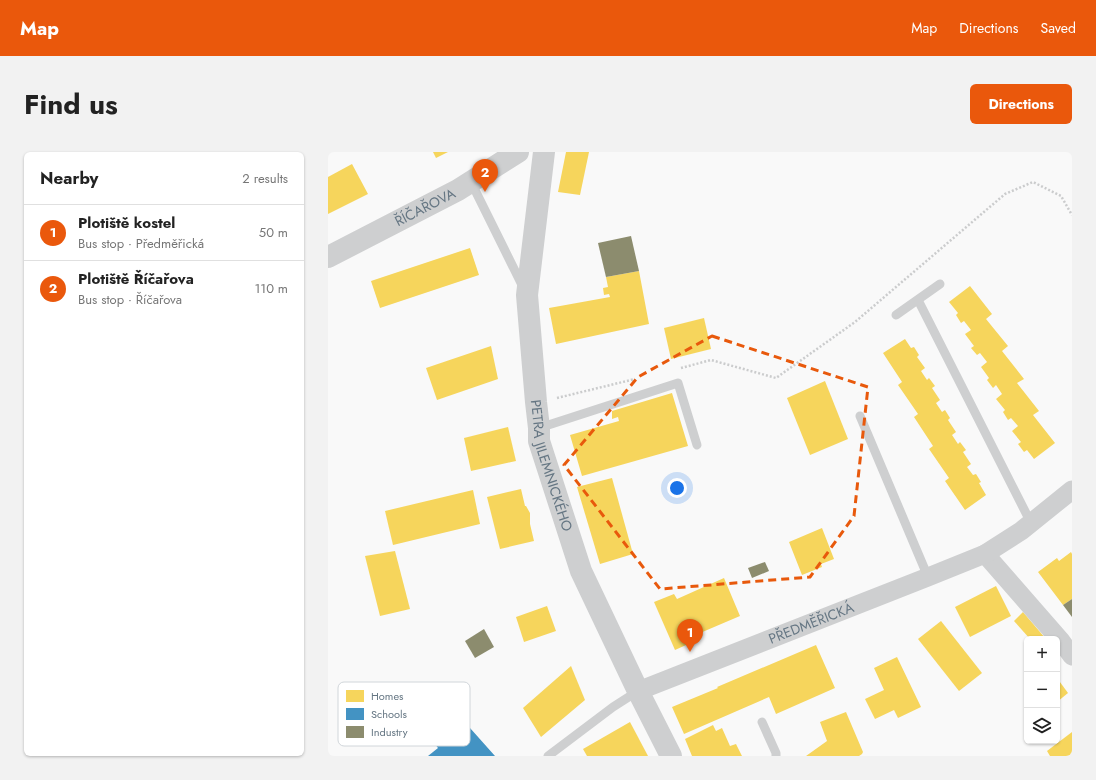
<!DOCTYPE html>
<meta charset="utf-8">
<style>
body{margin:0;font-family:Jost,sans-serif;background:#f2f2f2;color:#222}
.controls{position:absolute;right:12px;bottom:12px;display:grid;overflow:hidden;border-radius:6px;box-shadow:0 1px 3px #0004}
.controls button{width:36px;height:36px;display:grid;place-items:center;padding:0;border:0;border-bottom:1px solid #e0e0e0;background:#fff;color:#222;font:20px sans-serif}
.you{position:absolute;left:349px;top:336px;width:14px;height:14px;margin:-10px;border:3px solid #fff;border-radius:50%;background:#1a73e8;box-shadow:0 0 0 6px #1a73e833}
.badge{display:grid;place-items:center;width:26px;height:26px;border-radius:50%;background:#ea580c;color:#fff;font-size:13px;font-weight:700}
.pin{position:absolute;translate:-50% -33px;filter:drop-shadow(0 1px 2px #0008)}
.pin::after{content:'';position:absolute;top:21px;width:14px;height:12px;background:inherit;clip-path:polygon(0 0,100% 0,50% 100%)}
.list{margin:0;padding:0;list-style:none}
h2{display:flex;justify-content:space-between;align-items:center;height:52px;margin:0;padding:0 16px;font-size:17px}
h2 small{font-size:13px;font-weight:400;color:#767676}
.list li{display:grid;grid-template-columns:26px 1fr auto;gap:12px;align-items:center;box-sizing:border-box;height:56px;padding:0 16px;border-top:1px solid #e0e0e0}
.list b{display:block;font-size:15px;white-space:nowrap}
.list p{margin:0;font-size:13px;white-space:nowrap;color:#767676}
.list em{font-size:13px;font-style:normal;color:#767676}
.icon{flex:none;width:22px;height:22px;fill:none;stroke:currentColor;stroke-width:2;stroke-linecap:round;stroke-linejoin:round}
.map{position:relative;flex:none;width:744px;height:604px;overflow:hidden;border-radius:6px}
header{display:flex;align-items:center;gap:24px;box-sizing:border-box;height:56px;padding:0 20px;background:#ea580c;color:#fff}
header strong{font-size:19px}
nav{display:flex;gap:22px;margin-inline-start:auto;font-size:14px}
.intro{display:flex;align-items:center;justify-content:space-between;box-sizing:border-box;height:96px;padding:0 24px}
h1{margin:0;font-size:28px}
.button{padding:10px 18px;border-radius:6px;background:#ea580c;color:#fff;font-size:14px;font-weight:700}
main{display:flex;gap:24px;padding:0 24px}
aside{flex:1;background:#fff;border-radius:6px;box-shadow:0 1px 3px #0004}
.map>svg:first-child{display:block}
</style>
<header>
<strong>Map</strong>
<nav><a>Map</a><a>Directions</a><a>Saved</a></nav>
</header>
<div class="intro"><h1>Find us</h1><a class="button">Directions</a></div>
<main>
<aside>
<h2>Nearby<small>2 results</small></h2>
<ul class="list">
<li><span class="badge">1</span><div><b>Plotiště kostel</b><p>Bus stop · Předměřická</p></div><em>50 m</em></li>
<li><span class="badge">2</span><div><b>Plotiště Říčařova</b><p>Bus stop · Říčařova</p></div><em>110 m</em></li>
</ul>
</aside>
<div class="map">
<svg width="744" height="604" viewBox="0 0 744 604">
<rect width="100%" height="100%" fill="#f9f9f9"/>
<g fill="#f6d55c">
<path d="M105,0H120L108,6Z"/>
<path d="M238,0H261L252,43L230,40Z"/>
<path d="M24,12L40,42L0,62V25Z"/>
<path d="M142,96L151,123L52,156L43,129Z"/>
<path d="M311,119L321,172L228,192L221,156L282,145L281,142L276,143L275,136L280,135L278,125Z"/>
<path d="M642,134L664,162L658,167L680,194L674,199L696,227L689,231L711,259L705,263L727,291L706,307L699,298L696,300L690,292L693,290L684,279L690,274L683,266L680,268L675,260L677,258L668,247L674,242L668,233L665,236L659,228L661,226L653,215L659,210L652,201L649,203L643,196L646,194L637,182L643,178L636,169L633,171L628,163L630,161L621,150Z"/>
<path d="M376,166L383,197L343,207L336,176Z"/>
<path d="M577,187L583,196L586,195L591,203L589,205L597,216L593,219L599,228L601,226L607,234L604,236L612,248L608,251L614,260L617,258L622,266L620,268L628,280L624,283L630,292L632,290L638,298L635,300L643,312L639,315L645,323L648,322L653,330L651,331L658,343L637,358L617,329L621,326L601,297L605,294L586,265L590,262L570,233L574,230L555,201Z"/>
<path d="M163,194L170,227L109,248L98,216Z"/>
<path d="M497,229L520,287L482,303L459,246Z"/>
<path d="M344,241L360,294L254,324L242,283L291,269L290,265L284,267V259Z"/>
<path d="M180,275L188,309L143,319L136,286Z"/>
<path d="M284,326L305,402L272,412L249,335Z"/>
<path d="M193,337L197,354H198L202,361V372L206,389L172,397L159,345Z"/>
<path d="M145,338L152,372L65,393L57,359Z"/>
<path d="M494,376L506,407L493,412L494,415L474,423L461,390Z"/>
<path d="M67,399L82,457L52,464L37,404Z"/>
<path d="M743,400L744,402V447L735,453L710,420L729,406L731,409Z"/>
<path d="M396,426L412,464L365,484L367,489L347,498L326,450L346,442L349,447Z"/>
<path d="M668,434L683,464L642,485L627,455Z"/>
<path d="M219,454L228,479L196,490L188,465Z"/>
<path d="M695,460L718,487H702L686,469Z"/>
<path d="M613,469L654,521L631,539L590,487Z"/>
<path d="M488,493L507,536L448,562L441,545L356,582L344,555L390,536L389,535Z"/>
<path d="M569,505L593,555L570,566L566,558L547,567L537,547L556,538L546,516Z"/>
<path d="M243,514L257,548L213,585L195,556Z"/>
<path d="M729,526L740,541L729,550Z"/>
<path d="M518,560L535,600L534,602L531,604H478L499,589L492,570Z"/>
<path d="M302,570L320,604H259L255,597Z"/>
<path d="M385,573L388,579L394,576L402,594L408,592L414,604H364L357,587Z"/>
<path d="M744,580V604H722L719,599Z"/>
</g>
<path fill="#4393c3" d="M134,567L167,604H100L110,596L106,591Z"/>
<g fill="#8c8c6e">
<path d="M303,84L311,119L278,125L270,91Z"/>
<path d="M437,410L441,419L424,426L420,416Z"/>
<path d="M744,447V465L735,453Z"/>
<path d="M156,477L166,495L147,506L137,489Z"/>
</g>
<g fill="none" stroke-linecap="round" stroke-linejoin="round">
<g stroke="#cbcccd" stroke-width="2.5" stroke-dasharray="2 2" stroke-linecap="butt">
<path d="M353,216L383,208L448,226L527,170L677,42L705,30L733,44L744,63"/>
<path d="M229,246L307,227"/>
</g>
<g stroke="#cecfd0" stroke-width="9">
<path d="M143,30L195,135"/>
<path d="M590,148L703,371"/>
<path d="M568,163L612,132"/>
<path d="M532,264L600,425"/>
<path d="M211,276L350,231L369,293"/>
<path d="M434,570L448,601V604"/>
<path d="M220,604L285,555L310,539"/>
</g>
<g stroke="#cecfd0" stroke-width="19">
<path d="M657,402L733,489L744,504"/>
<path id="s1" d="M310,539L600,425L657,402L693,379L744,338"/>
</g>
<g stroke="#cecfd0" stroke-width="22">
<path id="s2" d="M216,0L199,143L208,250L211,276V289L253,419L310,539L343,604"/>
<path id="s3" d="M0,105L130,38L190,0"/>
</g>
</g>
<path fill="none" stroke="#e8590c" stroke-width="3" stroke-dasharray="8 5" stroke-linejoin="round" d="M384,184L540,235L526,364L482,425L332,437L236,313L310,225Z"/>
<g text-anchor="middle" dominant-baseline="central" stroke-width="4" stroke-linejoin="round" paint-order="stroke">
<g font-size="14" fill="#657683" stroke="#fff">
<text stroke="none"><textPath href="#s3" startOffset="109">ŘÍČAŘOVA</textPath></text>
<text stroke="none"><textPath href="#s2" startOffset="317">PETRA JILEMNICKÉHO</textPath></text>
<text stroke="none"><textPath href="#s1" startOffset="186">PŘEDMĚŘICKÁ</textPath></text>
</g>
</g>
<rect x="10" y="530" width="132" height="64" rx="6" fill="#fff" stroke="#d1d6da" stroke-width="1"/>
<rect x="18" y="538" width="18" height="12" fill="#f6d55c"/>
<rect x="18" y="556" width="18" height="12" fill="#4393c3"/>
<rect x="18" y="574" width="18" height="12" fill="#8c8c6e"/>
<g font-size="11" fill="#657683">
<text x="43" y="548">Homes</text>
<text x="43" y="566">Schools</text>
<text x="43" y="584">Industry</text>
</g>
</svg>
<div class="controls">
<button>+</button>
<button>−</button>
<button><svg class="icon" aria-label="layers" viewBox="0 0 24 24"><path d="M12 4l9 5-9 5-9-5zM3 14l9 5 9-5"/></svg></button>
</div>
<div class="you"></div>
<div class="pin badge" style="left:362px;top:500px">1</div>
<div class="pin badge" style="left:157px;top:40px">2</div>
</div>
</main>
